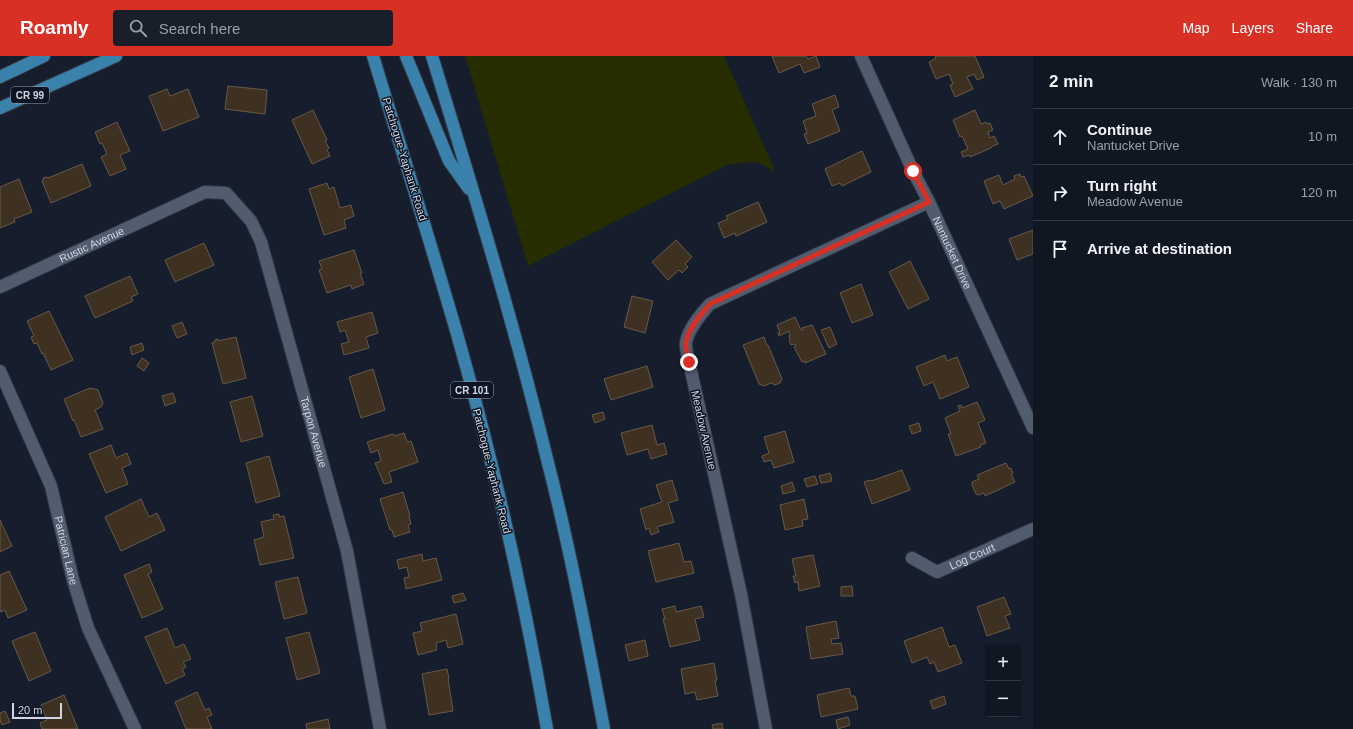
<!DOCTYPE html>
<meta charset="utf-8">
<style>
body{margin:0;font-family:Arial,sans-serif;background:#191f2a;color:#f1f3f6}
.controls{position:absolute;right:12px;bottom:12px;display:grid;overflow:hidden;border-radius:4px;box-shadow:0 2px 6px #0003}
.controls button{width:36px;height:36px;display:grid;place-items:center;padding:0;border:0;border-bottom:1px solid #303540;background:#101622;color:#f1f3f6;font:20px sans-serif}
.scale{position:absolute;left:12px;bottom:10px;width:50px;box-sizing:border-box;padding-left:4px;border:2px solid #d0d6e1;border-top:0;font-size:11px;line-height:14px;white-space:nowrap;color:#d0d6e1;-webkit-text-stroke:3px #0d1424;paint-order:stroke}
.stop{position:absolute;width:12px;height:12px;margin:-9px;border:3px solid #d93025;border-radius:50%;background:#fff}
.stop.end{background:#d93025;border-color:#fff;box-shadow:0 1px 4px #0008}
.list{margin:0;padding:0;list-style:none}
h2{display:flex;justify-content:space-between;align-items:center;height:52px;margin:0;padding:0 16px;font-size:17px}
h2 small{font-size:13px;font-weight:400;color:#9c9fa5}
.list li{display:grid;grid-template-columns:26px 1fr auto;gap:12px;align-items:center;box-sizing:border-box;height:56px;padding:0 16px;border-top:1px solid #303540}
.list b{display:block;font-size:15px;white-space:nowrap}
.list p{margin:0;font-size:13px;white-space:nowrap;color:#9c9fa5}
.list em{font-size:13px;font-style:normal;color:#9c9fa5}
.icon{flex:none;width:22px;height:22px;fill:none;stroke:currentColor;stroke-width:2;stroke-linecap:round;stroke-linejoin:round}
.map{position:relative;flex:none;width:1033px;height:673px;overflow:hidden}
header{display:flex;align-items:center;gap:24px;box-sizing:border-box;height:56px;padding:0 20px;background:#d93025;color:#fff}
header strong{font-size:19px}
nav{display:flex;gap:22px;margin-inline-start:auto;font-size:14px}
.search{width:280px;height:36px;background:#191f2a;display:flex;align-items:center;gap:10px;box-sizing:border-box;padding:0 14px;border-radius:4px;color:#9c9fa5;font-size:15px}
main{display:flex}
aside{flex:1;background:#101622}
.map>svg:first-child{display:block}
</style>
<header>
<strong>Roamly</strong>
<div class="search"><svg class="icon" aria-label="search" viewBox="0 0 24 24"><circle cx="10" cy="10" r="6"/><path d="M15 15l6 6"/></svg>Search here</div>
<nav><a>Map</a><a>Layers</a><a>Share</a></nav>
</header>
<main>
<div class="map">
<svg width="1033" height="673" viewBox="0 0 1033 673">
<rect width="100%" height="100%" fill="#161e2e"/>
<path fill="#262d00" d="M465,0H724L775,115L757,106L729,108L528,210Z"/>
<g fill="#3e3121" stroke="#685948">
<path d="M772,0H806L808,3L816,0L820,11L804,17L800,8L779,17Z"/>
<path d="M935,0H975L984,21L977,24L974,18L967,21L973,33L955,41L950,29L953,28L949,18L936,23L929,6L936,2Z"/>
<path d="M228,30L267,34L265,58L225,53Z"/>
<path d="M167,33L170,40L188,33L199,61L163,75L149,40Z"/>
<path d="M835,39L839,51L832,54L840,75L808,88L804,78L807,77L803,65L816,60L812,48Z"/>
<path d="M313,54L327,84L325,85L329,92L327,94L330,100L312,108L292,64Z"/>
<path d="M975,54L981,68L986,66L987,68L990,67L993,74L988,76L990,82L994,80L998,88L991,91V92L970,101V99L963,101L961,96L968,93L962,80L960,81L953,64Z"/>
<path d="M117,66L130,95L120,99L126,113L110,120L101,101L107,98L102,87L100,88L95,76Z"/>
<path d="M862,95L871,116L842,130L840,127L832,130L825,113Z"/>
<path d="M82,108L91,130L51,147L42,125L44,124L43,122L47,121L48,122Z"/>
<path d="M1020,118L1021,121L1024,120L1033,140L1004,153L1000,145L993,148L984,125L999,119L1003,129L1015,123L1014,120Z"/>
<path d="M19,123L32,156L14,163L15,166L0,172V131Z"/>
<path d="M327,127L329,133L334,131L340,152L351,149L354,160L344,164L346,172L324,179L309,133Z"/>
<path d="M758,146L767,166L736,180L735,177L724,182L718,167L728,163L726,160Z"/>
<path d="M1033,174V198L1017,204L1009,183Z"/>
<path d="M676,184L692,201L685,208L688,211L682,217L679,214L668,224L652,206Z"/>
<path d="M204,187L214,209L175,226L165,204Z"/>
<path d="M354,194L362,217H360L364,228L352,233L351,229L327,237L319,214L322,213L319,205Z"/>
<path d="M910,205L929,243L908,253L889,216Z"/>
<path d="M130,220L138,238L131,241L133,245L95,262L85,240Z"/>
<path d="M861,228L873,259L852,267L840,237Z"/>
<path d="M632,240L653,245L645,277L624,271Z"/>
<path d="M49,255L73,304L51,314L43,297L42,298L37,287L34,288L31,281L34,280L27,265Z"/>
<path d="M372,256L378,277L366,281L369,292L344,299L341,288L349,286L345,274L340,276L337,266Z"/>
<path d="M795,261L801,274H803L802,272L812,269L826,298L805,307V305L802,306L794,291L796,290L795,288L791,289L789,284L790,283L789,280L790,279L789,275L779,280L778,277H780L777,269Z"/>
<path d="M182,266L187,278L177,282L172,270Z"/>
<path d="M830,271L837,288L829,292L821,274Z"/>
<path d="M236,281L246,322L223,328L212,287L215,286V284L218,283V285Z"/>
<path d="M764,281L767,290L768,289L782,323L780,327L775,329L771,327L764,330L759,328L743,289Z"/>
<path d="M142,287L144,294L132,299L130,291Z"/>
<path d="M945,299L947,305L957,301L969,331L940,343L933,326L924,330L916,311Z"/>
<path d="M142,302L149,307L144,315L137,310Z"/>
<path d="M647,310L653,331L611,344L604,323Z"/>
<path d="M373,313L385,354L361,362L349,321Z"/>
<path d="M90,332L98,334L103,347L101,351L95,354L103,373L81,381L74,364L73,365L64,343Z"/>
<path d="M173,337L176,346L165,350L162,340Z"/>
<path d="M252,340L263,380L241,386L230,346Z"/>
<path d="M977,346L985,364L978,367L986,387L980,389L981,391L956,400L948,378H951L945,362L960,355L958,350L961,349L962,352Z"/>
<path d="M603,356L605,363L595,367L592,359Z"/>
<path d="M919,367L921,375L912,378L909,370Z"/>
<path d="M652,369L657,389L664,387L667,398L651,403L648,393L627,399L621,377Z"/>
<path d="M785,375L794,406L774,412L771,404L764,406L762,400L769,397L764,381Z"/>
<path d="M404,377L407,386L411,385L418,406L389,416L392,426L384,428L375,407L381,405L378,394L371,397L367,386L393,378L394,380Z"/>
<path d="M111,389L116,402L127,397L131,408L122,412L128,428L106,437L89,398Z"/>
<path d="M269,400L280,440L256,447L246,407Z"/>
<path d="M1006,407L1009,413L1011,412L1013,417L1011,418L1015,426L985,440L984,437L979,439L976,438L972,429V426L979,423L977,419Z"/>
<path d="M902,414L910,434L872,448L864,426L870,424L871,425Z"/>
<path d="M830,417L832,425L821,427L819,420Z"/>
<path d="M815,420L818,428L807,431L804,423Z"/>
<path d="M672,424L678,444L668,447L674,466L657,471L659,476L651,479L649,472L646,474L640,453L662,446L656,429Z"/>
<path d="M792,426L795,435L783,438L781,430Z"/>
<path d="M403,436L410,460H409L411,468L408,469L410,476L394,481L392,474H390L380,443Z"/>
<path d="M141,443L149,461L157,457L165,474L121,495L105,461Z"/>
<path d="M804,443L808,463L802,464L803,470L785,474L780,449Z"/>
<path d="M279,458V461L284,460L294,502L260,509L254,484L264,481L261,466L274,463L273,459Z"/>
<path d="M0,464L12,490L0,496Z"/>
<path d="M679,487L684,506L691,505L694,517L656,526L648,495Z"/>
<path d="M422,498L423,505L436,502L442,524L406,533L404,522L409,521L407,511L399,513L397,504Z"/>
<path d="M813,499L820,530L799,535L798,526L795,527L793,520H796L792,503Z"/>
<path d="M149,508L152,516L148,518L163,553L142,562L124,519Z"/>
<path d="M9,515L27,554L8,562L5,554L1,556L0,553V519Z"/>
<path d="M298,521L307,557L284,563L275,526Z"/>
<path d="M852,530L853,540H841V531Z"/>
<path d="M463,537L466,544L454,547L452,540Z"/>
<path d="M1004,541L1011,558L1005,560L1010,572L987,580L977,551Z"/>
<path d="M675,550L676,556L701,550L704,561L695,563L700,584L670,591L663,563H665L662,553Z"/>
<path d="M456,558L463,588L448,592L446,584L436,587L437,594L418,599L413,577L422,575L420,567Z"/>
<path d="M836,565L839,582L831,583L832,588L841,587L843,598L811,603L806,571Z"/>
<path d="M942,571L949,591L955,589L962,607L938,616L934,606L930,608L927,601L912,607L904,585Z"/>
<path d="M167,572L175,592L184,588L191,603L183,606L186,611L182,613L185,619L166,628L145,581Z"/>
<path d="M35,576L51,615L29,625L12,585Z"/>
<path d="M309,576L320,617L297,624L286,582Z"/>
<path d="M645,584L648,600L629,605L625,589Z"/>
<path d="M714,607L717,624L715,625L718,640L697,644L695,636L685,638L681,613Z"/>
<path d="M447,613L449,623H448L453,655L429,659L422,618Z"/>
<path d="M849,632L851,640H855L858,653L821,661L817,639Z"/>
<path d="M197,636L205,654L209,652L212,659L207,661L212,673H186L175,646Z"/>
<path d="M64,639L78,673H42L40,667L47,664L41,649Z"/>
<path d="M944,640L946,648L933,653L930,645Z"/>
<path d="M5,655L10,666L2,669L0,664V657Z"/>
<path d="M848,661L850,669L838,673L836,664Z"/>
<path d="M328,663L330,673H307L306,668Z"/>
<path d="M722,667L723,673H713L712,669Z"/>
</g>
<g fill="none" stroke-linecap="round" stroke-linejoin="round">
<g stroke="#343946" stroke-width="14">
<g id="minor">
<path id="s1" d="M861,0L913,115L929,146L1033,372"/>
<path id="s2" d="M0,231L205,136L226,137L251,165L261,186L347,495L380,673"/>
<path id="s3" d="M0,315L51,430L73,524L88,572L135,673"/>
<path id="s4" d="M912,502L937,516L1033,473"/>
<path d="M766,673L741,538L689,306C688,300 685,292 686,286C689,272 700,259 710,248L929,146"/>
</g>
</g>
<g stroke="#343946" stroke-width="14">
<g id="primary">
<path d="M373,0C401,92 430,185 457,278C494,408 524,540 547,673"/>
<path d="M406,0L449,105L469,133"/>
<path d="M432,0C473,134 514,267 547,403C570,492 587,583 604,673"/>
<path d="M0,21L44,0"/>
<path d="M0,52L116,0"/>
</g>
</g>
<use href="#minor" stroke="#525c6f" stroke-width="12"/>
<use href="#primary" stroke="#3a81ac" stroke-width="12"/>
</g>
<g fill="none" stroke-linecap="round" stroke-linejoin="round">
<path stroke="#d93025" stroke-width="5" d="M689,306C688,300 685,292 686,286C689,272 700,259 710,248L929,146L913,115"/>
</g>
<g text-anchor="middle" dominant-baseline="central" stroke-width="3" stroke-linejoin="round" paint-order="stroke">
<g fill="#0d1424" stroke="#969ca8" stroke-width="1">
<rect x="11" y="31" width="38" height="16" rx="3"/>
<rect x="451" y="326" width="42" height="16" rx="3"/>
</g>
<g font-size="10" font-weight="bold" fill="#d0d6e1">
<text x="30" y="39">CR 99</text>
<text x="472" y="334">CR 101</text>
</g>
<g font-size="11" fill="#d0d6e1" stroke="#0d1424">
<text transform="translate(405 103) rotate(73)">Patchogue-Yaphank Road</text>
<text stroke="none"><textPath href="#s2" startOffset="101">Rustic Avenue</textPath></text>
<text stroke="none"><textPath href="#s1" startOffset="217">Nantucket Drive</textPath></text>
<text transform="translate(704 374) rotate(77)">Meadow Avenue</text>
<text stroke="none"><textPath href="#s2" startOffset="505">Tarpon Avenue</textPath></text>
<text transform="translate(492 415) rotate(76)">Patchogue-Yaphank Road</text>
<text stroke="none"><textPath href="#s3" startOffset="192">Patrician Lane</textPath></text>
<text stroke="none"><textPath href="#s4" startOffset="67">Log Court</textPath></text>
</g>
</g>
</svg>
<div class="controls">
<button>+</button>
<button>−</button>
</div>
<div class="scale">20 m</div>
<div class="stop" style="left:913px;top:115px"></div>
<div class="stop end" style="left:689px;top:306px"></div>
</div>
<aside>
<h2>2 min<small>Walk · 130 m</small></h2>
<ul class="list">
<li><svg class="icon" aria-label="ahead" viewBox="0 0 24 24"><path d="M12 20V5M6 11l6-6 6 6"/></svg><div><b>Continue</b><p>Nantucket Drive</p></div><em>10 m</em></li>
<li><svg class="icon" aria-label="right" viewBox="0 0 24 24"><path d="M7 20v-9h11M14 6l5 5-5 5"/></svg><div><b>Turn right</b><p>Meadow Avenue</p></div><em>120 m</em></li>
<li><svg class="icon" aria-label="arrive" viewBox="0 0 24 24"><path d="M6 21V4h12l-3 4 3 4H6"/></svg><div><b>Arrive at destination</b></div></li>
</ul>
</aside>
</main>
